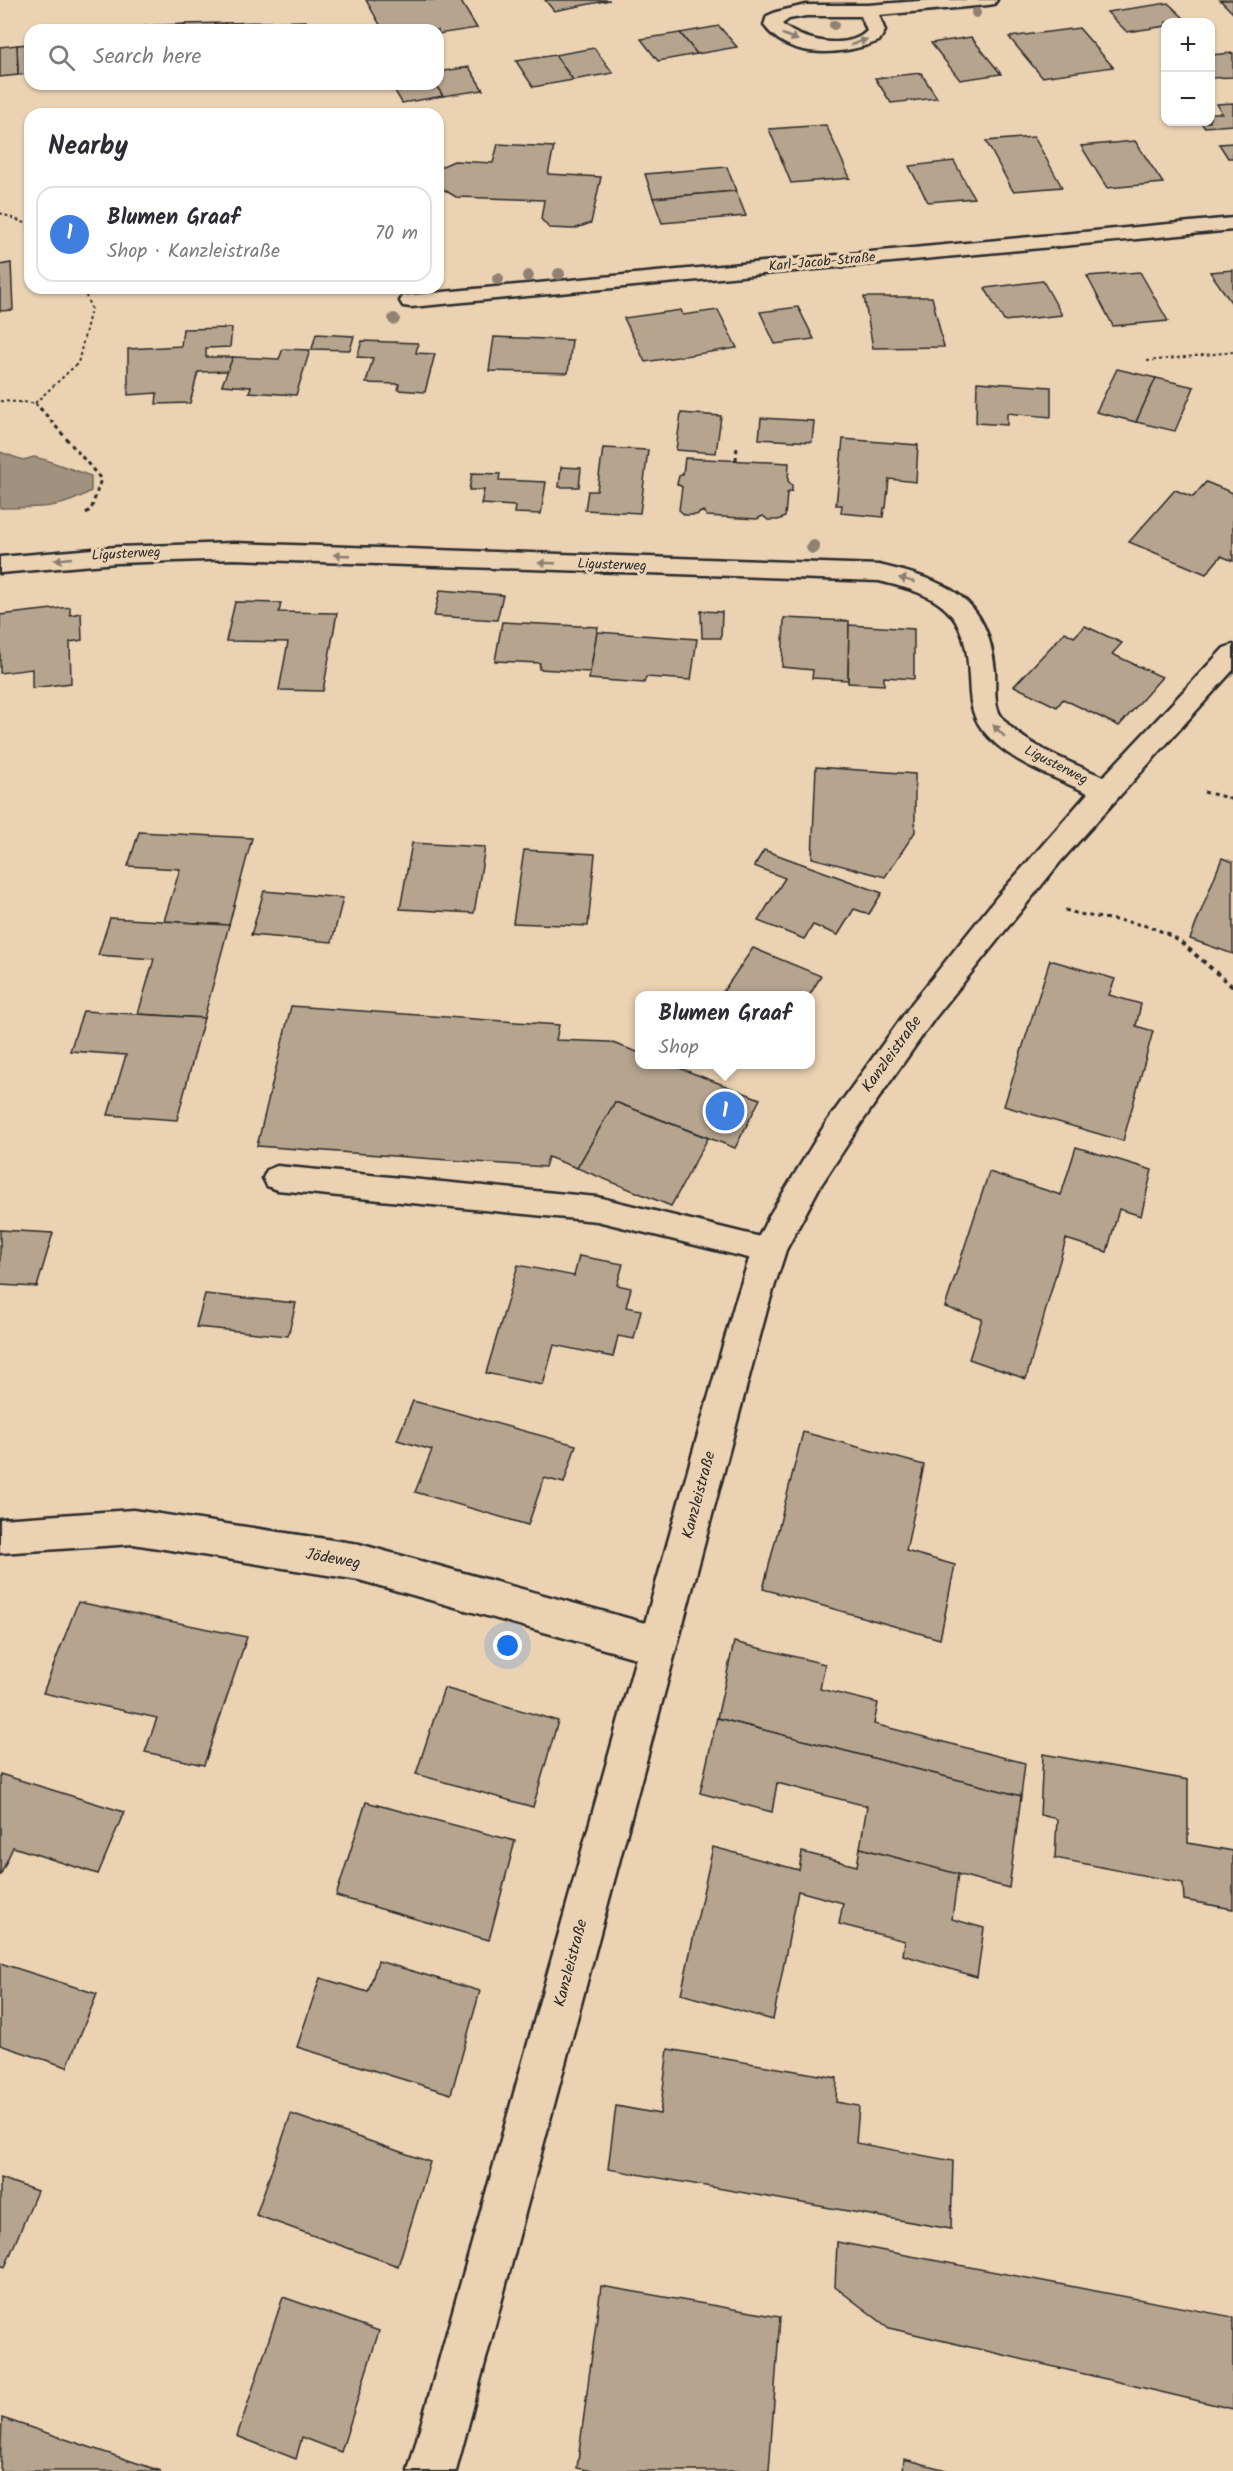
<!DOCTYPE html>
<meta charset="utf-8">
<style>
body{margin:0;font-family:Kalam,sans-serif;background:#f7f7f7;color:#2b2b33}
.controls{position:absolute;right:18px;top:18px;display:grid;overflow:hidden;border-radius:12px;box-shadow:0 2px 4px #0004}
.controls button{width:54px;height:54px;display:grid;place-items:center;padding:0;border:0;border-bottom:2px solid #e1e1e2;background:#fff;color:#2b2b33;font:30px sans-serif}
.you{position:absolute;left:508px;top:1646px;width:21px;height:21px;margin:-15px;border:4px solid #fff;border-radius:50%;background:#1a73e8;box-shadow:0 0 0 9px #1a73e833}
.badge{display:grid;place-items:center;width:39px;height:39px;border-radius:50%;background:#d1495b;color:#fff;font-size:20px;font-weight:700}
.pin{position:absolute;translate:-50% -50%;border:3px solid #fff;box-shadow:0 2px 6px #0006}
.popup{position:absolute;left:635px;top:991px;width:180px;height:78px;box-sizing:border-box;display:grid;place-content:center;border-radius:12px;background:#fff;filter:drop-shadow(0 2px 4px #0005);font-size:20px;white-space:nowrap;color:#7c7c81}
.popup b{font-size:22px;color:#2b2b33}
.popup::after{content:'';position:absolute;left:50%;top:100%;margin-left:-12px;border:12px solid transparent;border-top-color:#fff}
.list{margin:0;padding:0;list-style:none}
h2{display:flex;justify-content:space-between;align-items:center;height:78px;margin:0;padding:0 24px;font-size:26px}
h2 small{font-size:20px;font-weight:400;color:#7c7c81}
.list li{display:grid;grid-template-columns:39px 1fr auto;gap:18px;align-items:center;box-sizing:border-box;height:96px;margin:0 12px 12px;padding:0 12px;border:2px solid #e1e1e2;border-radius:18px}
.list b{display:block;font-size:22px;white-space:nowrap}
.list p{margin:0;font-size:20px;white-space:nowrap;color:#7c7c81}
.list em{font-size:20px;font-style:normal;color:#7c7c81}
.icon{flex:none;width:33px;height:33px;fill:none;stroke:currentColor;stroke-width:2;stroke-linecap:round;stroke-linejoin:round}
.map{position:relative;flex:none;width:1233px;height:2471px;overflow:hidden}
.search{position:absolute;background:#fff;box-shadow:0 2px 4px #0004;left:24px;top:24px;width:420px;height:66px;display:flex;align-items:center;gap:15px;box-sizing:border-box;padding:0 21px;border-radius:18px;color:#7c7c81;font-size:22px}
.panel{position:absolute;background:#fff;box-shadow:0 2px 4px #0004;left:24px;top:108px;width:420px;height:186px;border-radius:18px}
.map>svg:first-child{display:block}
</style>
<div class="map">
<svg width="1233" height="2471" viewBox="0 0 1233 2471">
<rect width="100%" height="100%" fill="#ebd2b3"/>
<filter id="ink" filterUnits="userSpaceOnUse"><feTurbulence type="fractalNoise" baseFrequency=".0167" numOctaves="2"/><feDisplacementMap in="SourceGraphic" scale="12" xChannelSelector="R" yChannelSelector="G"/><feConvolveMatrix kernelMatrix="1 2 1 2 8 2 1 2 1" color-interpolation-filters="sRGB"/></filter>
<g filter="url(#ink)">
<path fill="#a1927f" stroke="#72695d" stroke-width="1.5" d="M0,452L23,460L34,457L46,460L91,476V491C57,511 37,507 0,508Z"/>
<g fill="#b6a48e" stroke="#2b2b2b" stroke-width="1.5">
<path d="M366,0H460L477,28L438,34V30H383Z"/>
<path d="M545,0H610L554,11Z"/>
<path d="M1220,0H1233V13Z"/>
<path d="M1168,3L1188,22H1166V26L1127,32L1107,12Z"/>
<path d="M306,21L305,30H265L266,22Z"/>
<path d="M266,22L265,30H225V23Z"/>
<path d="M225,23V30H184L185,24Z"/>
<path d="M185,24L184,30H144L145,26Z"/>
<path d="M719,26L737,47L697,54L680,33Z"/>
<path d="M1079,28L1113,67L1042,77L1009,37Z"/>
<path d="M680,33L697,54L658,61L641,39Z"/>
<path d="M971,37L1001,74L960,80L931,43Z"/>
<path d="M30,44V74L18,75L17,45Z"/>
<path d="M17,45L18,75L0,77V47Z"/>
<path d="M594,48L613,73L573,80L555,55Z"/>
<path d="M1233,53V77L1210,78V55Z"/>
<path d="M555,55L573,80L533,87L516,61Z"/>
<path d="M469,67L483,90L443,96L435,84H438V72Z"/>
<path d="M921,73L937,98L891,103L875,78Z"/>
<path d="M391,84H435L443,96L402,103Z"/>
<path d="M1233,103V125L1204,127L1201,122H1210V113H1222L1217,104Z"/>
<path d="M826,125L850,178L791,183L769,129Z"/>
<path d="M1034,137L1062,187L1013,191L986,141Z"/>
<path d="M1135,141L1163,183L1107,188L1081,146Z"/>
<path d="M1233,143V158H1228L1219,144Z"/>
<path d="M498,144L554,147L548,174L601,177L591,223L574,229L549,228L541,219L544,200L456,197L438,186V168L454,161L493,163Z"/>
<path d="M954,161L974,198L928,202L909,166Z"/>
<path d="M727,167L736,191L653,198L645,174Z"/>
<path d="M736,191L746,216L662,223L653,198Z"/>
<path d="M11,263L13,310L0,311V265Z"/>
<path d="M1233,270V305L1210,272Z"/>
<path d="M1140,272L1168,321L1113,326L1087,276Z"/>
<path d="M1043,281L1062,315L1004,321L985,288Z"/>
<path d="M864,297H932L944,347L873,348Z"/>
<path d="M798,307L814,339L775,344L760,312Z"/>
<path d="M681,310L683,315L718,310L737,348L645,362L624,318Z"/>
<path d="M232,328L230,347L206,348V357H233L228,371L198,372L190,403L156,404L157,393L128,395V349L181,346L183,329Z"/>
<path d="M316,334L354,336L350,350L312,349Z"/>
<path d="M494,337L572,340L568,373L489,371Z"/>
<path d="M362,341L418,343L416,353L435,354L425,392L398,390L399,384L366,383L373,358L357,357Z"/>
<path d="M283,349L310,350L296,395L249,392L251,387L222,385L233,357L279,359Z"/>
<path d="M1117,369L1156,378L1136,422L1096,412Z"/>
<path d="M1156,378L1194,387L1175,431L1136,422Z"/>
<path d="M977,382L1051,387V417L1007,413V425L976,423Z"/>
<path d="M681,413L721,416L716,453L676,450Z"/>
<path d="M761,418L814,421L812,442L759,439Z"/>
<path d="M843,439L918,445L916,482L889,479L886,508H884L883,517L841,513L842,505H836Z"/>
<path d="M603,448L648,450L640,513L585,510L588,491H597Z"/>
<path d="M685,458L789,463L788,481L792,485V491L787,493L785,517L778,520H768L763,516L757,519L707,516L703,511L696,515H685L679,510L682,487L677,484L679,476L683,474Z"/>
<path d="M561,467L581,468L579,487H559Z"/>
<path d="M472,473L500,474L499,480L546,482L541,514L514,513L515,506L481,504L484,490H469Z"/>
<path d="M1206,482L1233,493V561L1221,556L1206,574L1129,542L1175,490L1193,497Z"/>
<path d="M440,590L503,595L497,620L434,616Z"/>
<path d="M235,602L281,603L279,612L337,613L323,691L279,690L288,642L226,641Z"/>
<path d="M70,607V615L81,613L82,640L70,642L71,683L32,688V669L0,673V615Z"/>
<path d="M701,611L722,612L721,638H702Z"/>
<path d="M784,618L849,621L848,680L812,678L813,670L782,667Z"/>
<path d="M502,622L598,627L590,672L539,669L540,663L495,661Z"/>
<path d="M849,625L914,629V679L884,677V685L848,683Z"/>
<path d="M1085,626L1122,643L1112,654L1162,677L1119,726L1063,699L1057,707L1014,686L1065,632L1074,637Z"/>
<path d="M597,632L697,639L691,680L646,677L644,683L589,679Z"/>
<path d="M816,767L915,774V832L885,877L812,858Z"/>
<path d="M139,832L252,838L229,925L164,921L180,869L128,866Z"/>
<path d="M412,843L485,847L474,913L400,909Z"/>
<path d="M524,850L595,854L588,926L513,923Z"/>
<path d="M764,850L882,893L869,914L854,909L838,935L813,925L804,939L758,921L785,878L754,866Z"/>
<path d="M1222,858L1233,862V954L1190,939Z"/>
<path d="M264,891L343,898L332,942L251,935Z"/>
<path d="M110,918L229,925L204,1018L138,1014L154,959L98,955Z"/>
<path d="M753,948L821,976L809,996H720Z"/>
<path d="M1050,960L1115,979L1109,995L1141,1004L1136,1026L1153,1031L1123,1141L1004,1106Z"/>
<path d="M291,1006L559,1025L556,1040L610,1042L640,1053V1064H669L760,1099L735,1148L615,1102L577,1168L548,1157L545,1167L257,1146Z"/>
<path d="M83,1011L204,1018L177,1120L108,1115L126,1055L70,1051Z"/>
<path d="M615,1102L708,1138L671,1206L577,1168Z"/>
<path d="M1076,1147L1152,1170L1141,1216L1119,1209L1107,1252L1066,1239L1026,1379L969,1359L982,1319L945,1307L989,1172L1061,1195Z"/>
<path d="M0,1230L53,1233L37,1287L0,1285Z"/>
<path d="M579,1256L623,1264L617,1285L631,1288L626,1307L641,1310L634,1339L618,1336L613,1357L554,1345L543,1385L486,1373L518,1265L574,1276Z"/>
<path d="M205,1294L296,1303L288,1336L196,1327Z"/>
<path d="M413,1401L576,1445L564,1483L544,1478L528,1525L415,1492L432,1450L397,1440Z"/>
<path d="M803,1432L924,1465L906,1551L955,1565L940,1639L763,1589Z"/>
<path d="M78,1602L247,1637L204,1765L145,1752L157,1718L43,1693Z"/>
<path d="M734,1642L825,1664L820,1689L878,1703L874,1724L1025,1763L1021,1796L717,1718Z"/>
<path d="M444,1688L558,1721L533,1807L416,1774Z"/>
<path d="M717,1718L1021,1796L1009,1888L860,1848L867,1806L777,1783L772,1812L700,1793Z"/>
<path d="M1043,1754L1188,1780V1843L1233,1851V1909L1184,1900L1183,1883L1055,1858L1057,1819L1040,1815Z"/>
<path d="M0,1774L124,1812L98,1874L13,1847L0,1876Z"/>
<path d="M366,1802L515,1841L489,1940L336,1896Z"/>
<path d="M713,1847L799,1870L802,1852L857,1866L860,1848L958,1874L952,1919L984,1928L977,1977L903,1955L905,1941L839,1924L843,1903L798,1891L773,2020L681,1994Z"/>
<path d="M378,1961L480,1991L451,2094L297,2047L320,1978L368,1992Z"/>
<path d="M0,1963L97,1994L67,2067L0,2045Z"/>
<path d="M668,2049L837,2078L836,2102L859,2106L856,2143L953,2161L951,2229L608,2169L616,2106L660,2114Z"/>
<path d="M291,2114L430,2162L398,2266L256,2215Z"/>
<path d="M0,2178L37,2191L5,2267L0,2265Z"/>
<path d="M837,2242L1233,2317V2409L889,2328L835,2287Z"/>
<path d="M601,2286L780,2317L769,2471H593L577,2468Z"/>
<path d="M283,2297L379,2331L341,2452L302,2437L296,2459L237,2436Z"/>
<path d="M2,2418L161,2471H0Z"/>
<path d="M904,2459L950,2471H903Z"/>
</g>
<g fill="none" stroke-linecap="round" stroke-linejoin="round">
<g stroke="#2b2b2b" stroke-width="5">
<path id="lane" d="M277,1166L597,1197L769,1239L779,1242L783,1251L779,1260L769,1263L597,1221L277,1190L267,1186L263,1178L267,1170Z"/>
</g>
<g stroke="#2b2b2b" stroke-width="5">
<g id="street">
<path d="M932,0H997L994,4L988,5L879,15L885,31L879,41C844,55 789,61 764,25L767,16L776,12L806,5H868ZM806,16H861L867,31C848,51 800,41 782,24L789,19Z"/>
<path d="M1233,218V230L411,307L403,306L400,301L403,296L411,295Z"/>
<path d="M234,543L879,565C946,581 988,595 995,671C996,685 993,704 1001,716C1020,744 1073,763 1103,777L1224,648L1233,645V670L1061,861L934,1019L864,1119L819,1188L786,1250L768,1306L456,2471H408L636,1658L359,1580L133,1544L0,1553V1519L133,1510L359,1544L645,1623L734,1306L752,1250L769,1216L826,1123L913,1002L997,897L1088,793C1053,776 1007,762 982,729C970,713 970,696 969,677C967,610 939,595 879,581L234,559L117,563L0,573V557L117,547Z"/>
</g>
</g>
<g stroke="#2b2b2b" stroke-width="2" stroke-dasharray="3 3" stroke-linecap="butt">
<path d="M0,213L30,225"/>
<path d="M1147,361L1233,352"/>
<path d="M0,401L35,403L41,410"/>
<path d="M35,403L78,363L91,309L83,288"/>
</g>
<g stroke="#2b2b2b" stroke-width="3" stroke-dasharray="4 4" stroke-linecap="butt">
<path d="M40,408L101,479L91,510L84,514"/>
<path d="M736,460L737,446"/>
<path d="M1204,792L1233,799"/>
<path d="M1065,910C1099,921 1137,918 1169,935"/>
</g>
<path stroke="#2b2b2b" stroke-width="4" stroke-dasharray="4.5 4.5" stroke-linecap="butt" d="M1166,933L1183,944L1233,987"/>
<use href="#lane" fill="#ebd2b3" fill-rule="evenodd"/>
<use href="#street" fill="#ebd2b3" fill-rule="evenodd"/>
</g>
<g fill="#8f8272">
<circle cx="976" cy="13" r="5"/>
<circle cx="834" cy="25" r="5"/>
<circle cx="559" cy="274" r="6"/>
<circle cx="528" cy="276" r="6"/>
<circle cx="498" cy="279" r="6"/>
<circle cx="394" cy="319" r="6"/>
<circle cx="813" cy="547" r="7"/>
</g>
<defs><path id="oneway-solid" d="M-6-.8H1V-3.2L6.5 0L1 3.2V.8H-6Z" transform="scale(1.5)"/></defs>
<g fill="#8b7e6f">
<use href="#oneway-solid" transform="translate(790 37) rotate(22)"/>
<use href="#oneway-solid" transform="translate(859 42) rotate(-18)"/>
<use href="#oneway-solid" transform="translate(342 555) rotate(-178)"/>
<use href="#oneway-solid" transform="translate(63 559) rotate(174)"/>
<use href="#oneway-solid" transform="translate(547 563) rotate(-178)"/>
<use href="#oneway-solid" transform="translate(907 580) rotate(-165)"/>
<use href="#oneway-solid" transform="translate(999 731) rotate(-135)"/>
</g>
</g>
<g text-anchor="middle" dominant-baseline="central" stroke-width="6" stroke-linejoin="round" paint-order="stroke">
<g font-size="14" fill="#2b2b2b" stroke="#ebd2b3">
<text transform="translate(822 262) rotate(-5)">Karl-Jacob-Straße</text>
<text transform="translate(126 554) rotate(-3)">Ligusterweg</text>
<text transform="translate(612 565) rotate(2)">Ligusterweg</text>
<text transform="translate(1056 765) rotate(27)">Ligusterweg</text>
</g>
<g font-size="16" fill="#2b2b2b" stroke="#ebd2b3">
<text transform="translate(892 1054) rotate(-54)">Kanzleistraße</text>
<text transform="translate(699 1495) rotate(-75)">Kanzleistraße</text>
<text transform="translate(333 1559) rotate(10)">Jödeweg</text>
<text transform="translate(571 1963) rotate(-75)">Kanzleistraße</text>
</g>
</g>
</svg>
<div class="controls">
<button>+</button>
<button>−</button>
</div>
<div class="you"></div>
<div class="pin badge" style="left:725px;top:1111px;background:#3f7fe0">1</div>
<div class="popup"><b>Blumen Graaf</b>Shop</div>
<div class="search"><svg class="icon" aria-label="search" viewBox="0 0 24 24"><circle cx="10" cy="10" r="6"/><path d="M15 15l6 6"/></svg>Search here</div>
<section class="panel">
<h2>Nearby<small></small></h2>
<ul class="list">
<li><span class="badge" style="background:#3f7fe0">1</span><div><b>Blumen Graaf</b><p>Shop · Kanzleistraße</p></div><em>70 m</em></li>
</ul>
</section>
</div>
